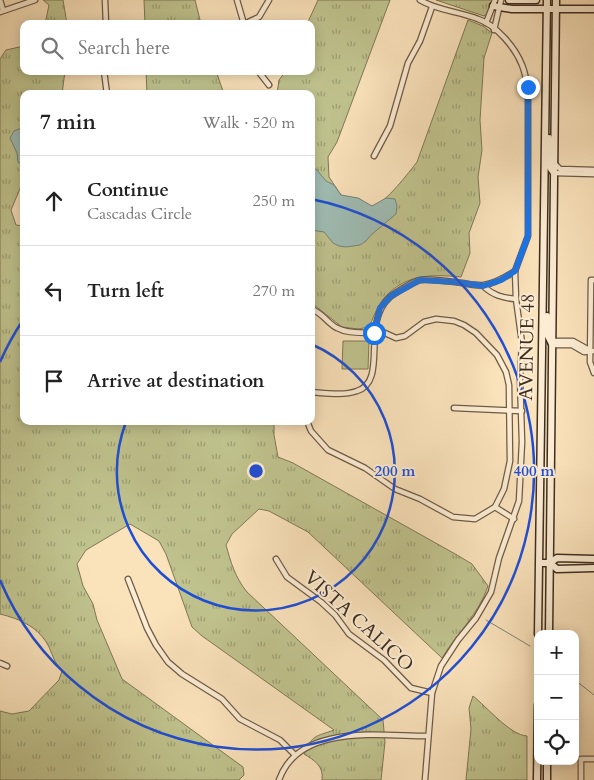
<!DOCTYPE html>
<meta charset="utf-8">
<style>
body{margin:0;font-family:Cardo,serif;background:#f6f6f6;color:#222}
.controls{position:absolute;right:15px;bottom:15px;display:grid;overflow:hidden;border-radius:10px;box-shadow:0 2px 12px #0003}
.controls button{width:45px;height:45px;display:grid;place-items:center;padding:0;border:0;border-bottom:1px solid #e0e0e0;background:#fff;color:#222;font:25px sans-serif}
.stop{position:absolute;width:15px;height:15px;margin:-11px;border:4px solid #1a73e8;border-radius:50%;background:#fff}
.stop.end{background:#1a73e8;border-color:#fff;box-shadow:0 1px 5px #0008}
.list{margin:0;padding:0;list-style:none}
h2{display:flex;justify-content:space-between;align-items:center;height:65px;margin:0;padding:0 20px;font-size:21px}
h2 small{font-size:16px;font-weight:400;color:#767676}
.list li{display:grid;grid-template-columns:32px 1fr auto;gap:15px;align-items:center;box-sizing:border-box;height:90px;padding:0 20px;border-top:1px solid #e0e0e0}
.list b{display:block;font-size:19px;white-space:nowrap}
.list p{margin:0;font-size:16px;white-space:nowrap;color:#767676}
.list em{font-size:16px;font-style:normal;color:#767676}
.icon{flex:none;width:28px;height:28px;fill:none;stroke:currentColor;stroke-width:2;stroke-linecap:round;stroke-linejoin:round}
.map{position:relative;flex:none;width:594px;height:780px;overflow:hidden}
.search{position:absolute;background:#fff;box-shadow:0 2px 12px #0003;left:20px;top:20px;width:295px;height:55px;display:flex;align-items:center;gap:12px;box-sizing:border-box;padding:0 18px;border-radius:10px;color:#767676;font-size:19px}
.panel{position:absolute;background:#fff;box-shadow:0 2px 12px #0003;left:20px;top:90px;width:295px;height:335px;border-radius:10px}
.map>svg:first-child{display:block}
</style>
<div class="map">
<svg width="594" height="780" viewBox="0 0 594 780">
<defs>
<pattern id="grass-tufts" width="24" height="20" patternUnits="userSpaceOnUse" patternTransform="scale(1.25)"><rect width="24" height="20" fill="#c0c38e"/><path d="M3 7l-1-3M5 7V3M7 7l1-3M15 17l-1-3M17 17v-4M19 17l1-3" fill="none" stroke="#9d9f74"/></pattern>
</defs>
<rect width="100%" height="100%" fill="#fae2bb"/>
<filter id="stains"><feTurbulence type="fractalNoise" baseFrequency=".004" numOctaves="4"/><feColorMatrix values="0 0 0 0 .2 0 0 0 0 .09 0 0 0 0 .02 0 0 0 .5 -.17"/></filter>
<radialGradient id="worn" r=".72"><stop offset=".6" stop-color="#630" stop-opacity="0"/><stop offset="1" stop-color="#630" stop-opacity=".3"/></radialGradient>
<g fill="url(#grass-tufts)" stroke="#7f7857">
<path d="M43,0H63L67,24H45L49,5Z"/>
<path d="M144,0H195L201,24H145Z"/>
<path d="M318,0H390L337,142L328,157L329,177L341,195C347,198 354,197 360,199C364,202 368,207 373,206C386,203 409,172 417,162L468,20L483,26L492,33L484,58L480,120L482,150L478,177L480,203L469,233L470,253L461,277C430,274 402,274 381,302C376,309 373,319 369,327L358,329L342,327L314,305L311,294V94H277L279,80L286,71H311V24H307Z"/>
<path d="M436,0H493L488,13L484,16Z"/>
<path d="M24,46V71H65L62,94H24V179L11,210L16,225L24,226V421H274V435L278,457L293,463L457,555L472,564L488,586C479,614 457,633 442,658L308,532L269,511L259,509L232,534L226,545C231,563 235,577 247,592L383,720L385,742L381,780H322C324,766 314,760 304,754C313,734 315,737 334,730L202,636L192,627L166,554L159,541L130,524L86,550L77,564L83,586L93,604L97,620L122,679L243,767L244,775L239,780H0V711L12,714L29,711L59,680L62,671C55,664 53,656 49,647C39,627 20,619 0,614V59L6,50Z"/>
<path d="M146,71H216L224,94H147Z"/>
<path d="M473,696C487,707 510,735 527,736V780H466L471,729L469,708Z"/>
</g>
<path fill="#c0c38e" stroke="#7f7857" d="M343,341H369L368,369H342Z"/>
<g fill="#9fbdb4" stroke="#788479">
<path d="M24,127V161L19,163L18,162L17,153L10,138L14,131Z"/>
<path d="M311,167L316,169L326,181L334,185L341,195L358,198L372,206L386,198L395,199L397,206L396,214L371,235L366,241L360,245L346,247L339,246L333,243L324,232L311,230Z"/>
</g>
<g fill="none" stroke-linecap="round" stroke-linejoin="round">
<g stroke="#788479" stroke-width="1">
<path d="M486,620L530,646"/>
<path d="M575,680L594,695"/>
</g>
<g stroke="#6d5b47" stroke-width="7">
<g id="street">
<path d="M0,0L3,10"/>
<path d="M105,0L106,24"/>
<path d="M237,0L244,24"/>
<path d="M420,0C438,11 458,11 478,19C496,25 515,47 522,65C525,72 526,80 528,87V236L515,271L516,299L522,343L520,378L522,442L519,501L499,558L491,592L476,618L458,640L441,666L432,693L425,780"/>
<path d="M0,12L35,0"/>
<path d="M486,23L495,0"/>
<path d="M244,24L259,17L269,0"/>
<path d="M494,30L501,0"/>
<path d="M104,71L107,94"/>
<path d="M258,71L269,85"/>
<path d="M374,156L390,126L408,63L420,41L432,7"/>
<path d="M555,164L560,169L594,170"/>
<path d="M554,173L594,174"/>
<path d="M594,280H591L590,362L594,373"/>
<path d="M483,286C493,295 502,298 516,299"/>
<path d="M311,309C323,313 327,323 337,328C348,334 362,332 374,333"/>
<path d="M552,341H573L591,351"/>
<path d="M552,345H572L584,352L594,351"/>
<path d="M311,392C325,393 343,396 357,391C389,381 360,323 390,297C395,293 414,281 420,280C428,278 453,282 462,283C469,284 478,286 484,285C496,283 506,277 515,271"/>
<path d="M454,408L522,411"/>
<path d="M307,421L311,431L328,450L365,468L395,489L420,499L453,517L475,519L495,507L504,489L510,461L509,385L506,372L497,355L476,333L464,325L454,321L436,319L424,322L405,336L396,338L374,328"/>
<path d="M495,507L514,519"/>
<path d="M276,559L287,577L321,602L335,615L349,634L384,660L411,688L432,693"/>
<path d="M128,579L147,628L156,645L168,662L182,674L222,699L240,719L280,740L295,755"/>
<path d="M0,663L7,666"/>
<path d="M279,780C299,723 380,736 427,736"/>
<path d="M581,780V759H594"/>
</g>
</g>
<g stroke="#3e2e20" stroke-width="9">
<g id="secondary">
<path d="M509,0H536"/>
<path d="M493,6L512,9H594"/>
<path d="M549,138V166L554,173"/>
<path d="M547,316V334L552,344"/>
<path d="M540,563H550L557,558L594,559"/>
<path d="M550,563L557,569L594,568"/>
<path d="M538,634L547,0"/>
<path d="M549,634L556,0"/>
<path d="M537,780L538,705"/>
<path d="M547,780V761"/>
</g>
</g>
<use href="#street" stroke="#fcecd3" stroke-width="4.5"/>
<use href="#secondary" stroke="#fcecd3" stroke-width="6"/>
</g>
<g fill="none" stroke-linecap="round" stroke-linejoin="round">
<path stroke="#1a73e8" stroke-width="6" d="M374,333L380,308L391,296L420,280L455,282L483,286L501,280L515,271L528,236V87"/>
</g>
<g fill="none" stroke="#1d4ed8" stroke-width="2.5">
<path d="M311 344A139 139 0 1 1 126 422"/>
<path d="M0 362A278 278 0 0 1 23 320M311 199A278 278 0 1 1 0 580"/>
</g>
<g text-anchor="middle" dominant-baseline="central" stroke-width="4" stroke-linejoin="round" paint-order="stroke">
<g font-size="19" fill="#3e2e20" stroke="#fcecd3">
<text transform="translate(527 347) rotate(-89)">AVENUE 48</text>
<text transform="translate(359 621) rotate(42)">VISTA CALICO</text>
</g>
</g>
<circle cx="256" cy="471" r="8" fill="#1d4ed8" stroke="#fcecd3" stroke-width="2.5"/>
<g font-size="15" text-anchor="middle" font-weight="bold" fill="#1d4ed8" stroke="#fcecd3" stroke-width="4" stroke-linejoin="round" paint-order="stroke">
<text x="395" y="476">200 m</text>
<text x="534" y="476">400 m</text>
</g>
<rect width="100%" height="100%" filter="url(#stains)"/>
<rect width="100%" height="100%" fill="url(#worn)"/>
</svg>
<div class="controls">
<button>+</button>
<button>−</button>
<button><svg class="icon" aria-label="locate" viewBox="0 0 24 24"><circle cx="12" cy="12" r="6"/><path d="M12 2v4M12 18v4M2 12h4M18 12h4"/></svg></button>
</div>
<div class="stop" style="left:374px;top:333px"></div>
<div class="stop end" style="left:528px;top:87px"></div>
<div class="search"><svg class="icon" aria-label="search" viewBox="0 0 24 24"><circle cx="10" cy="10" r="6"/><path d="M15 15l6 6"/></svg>Search here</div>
<section class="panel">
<h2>7 min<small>Walk · 520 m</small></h2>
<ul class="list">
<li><svg class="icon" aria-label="ahead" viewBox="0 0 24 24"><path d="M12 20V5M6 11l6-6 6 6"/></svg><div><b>Continue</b><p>Cascadas Circle</p></div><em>250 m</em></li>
<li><svg class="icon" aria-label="left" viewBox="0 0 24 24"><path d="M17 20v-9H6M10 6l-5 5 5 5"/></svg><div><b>Turn left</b></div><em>270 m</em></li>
<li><svg class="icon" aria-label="arrive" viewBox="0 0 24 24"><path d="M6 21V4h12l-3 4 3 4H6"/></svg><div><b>Arrive at destination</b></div></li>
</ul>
</section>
</div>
